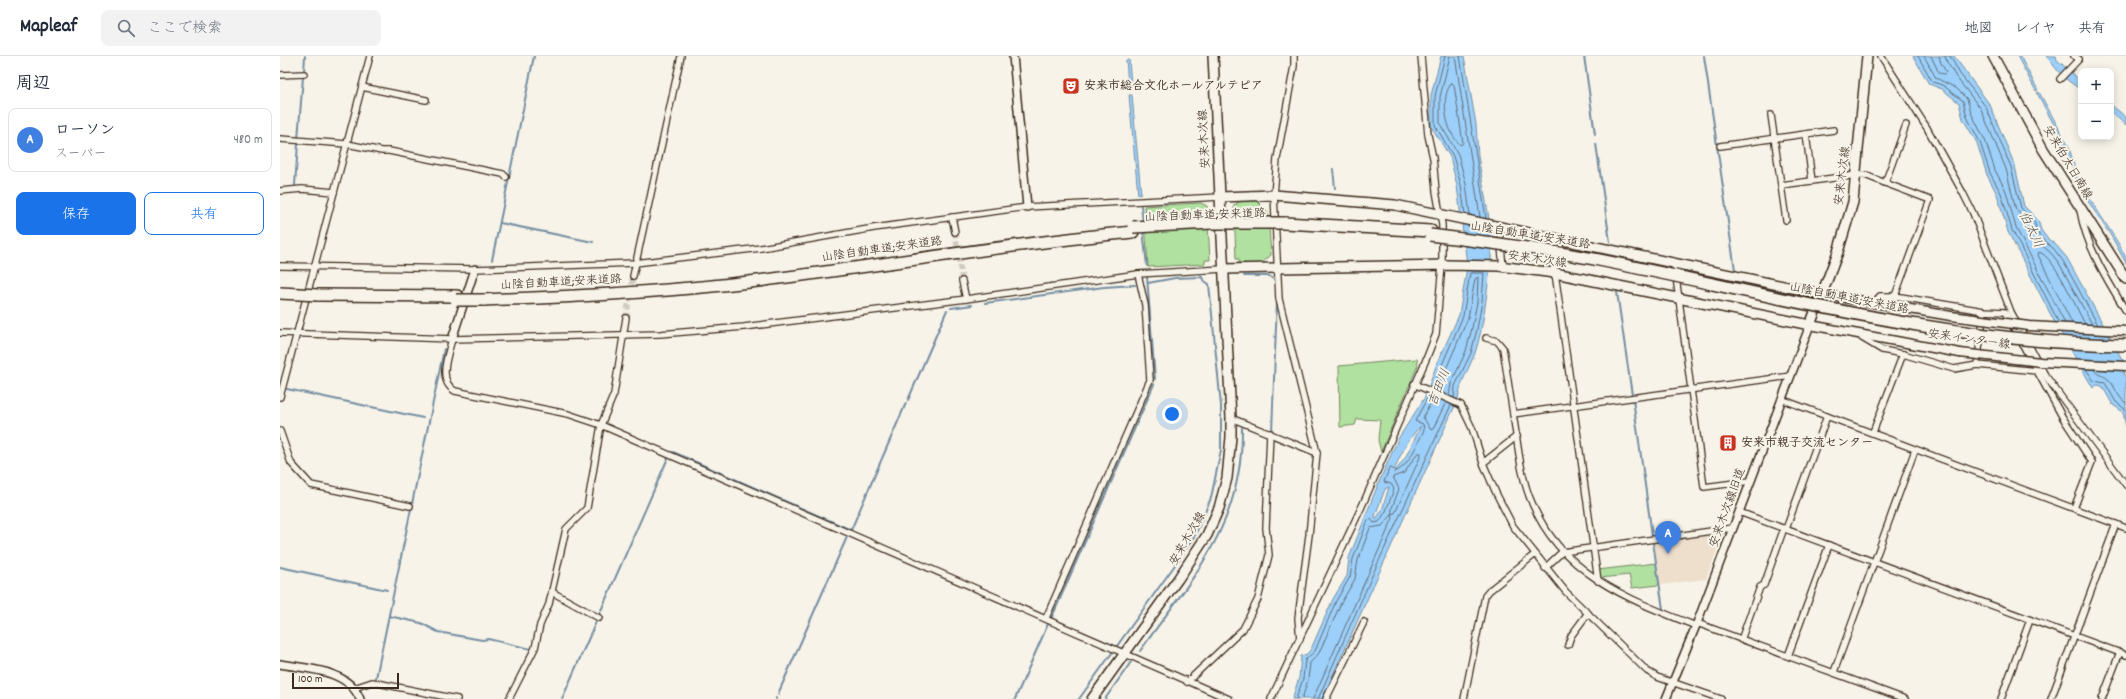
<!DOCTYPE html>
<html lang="ja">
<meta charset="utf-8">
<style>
body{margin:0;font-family:Dekko,"Klee One",sans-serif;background:#f2f2f3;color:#1f2937}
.controls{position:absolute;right:12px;top:12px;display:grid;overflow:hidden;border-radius:8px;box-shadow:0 2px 10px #0003}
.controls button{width:36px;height:36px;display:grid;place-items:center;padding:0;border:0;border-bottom:1px solid #e0e1e3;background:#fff;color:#1f2937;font:20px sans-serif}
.scale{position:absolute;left:12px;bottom:10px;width:107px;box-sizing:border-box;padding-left:4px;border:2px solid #3b2a1e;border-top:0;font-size:11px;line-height:14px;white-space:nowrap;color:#3b2a1e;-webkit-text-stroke:3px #f7f3e8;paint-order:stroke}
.you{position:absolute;left:892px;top:358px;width:14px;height:14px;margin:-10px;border:3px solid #fff;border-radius:50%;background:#1a73e8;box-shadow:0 0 0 6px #1a73e833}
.badge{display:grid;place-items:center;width:26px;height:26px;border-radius:50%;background:#1a73e8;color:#fff;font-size:13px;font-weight:700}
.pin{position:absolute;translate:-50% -33px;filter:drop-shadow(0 1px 2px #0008)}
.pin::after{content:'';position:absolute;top:21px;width:14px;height:12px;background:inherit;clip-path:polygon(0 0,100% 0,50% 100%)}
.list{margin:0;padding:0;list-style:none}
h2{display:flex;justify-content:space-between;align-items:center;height:52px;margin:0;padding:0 16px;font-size:17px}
h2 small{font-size:13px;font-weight:400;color:#747a83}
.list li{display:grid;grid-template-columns:26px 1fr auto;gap:12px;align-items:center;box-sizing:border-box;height:64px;margin:0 8px 8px;padding:0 8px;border:1px solid #e0e1e3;border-radius:8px}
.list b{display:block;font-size:15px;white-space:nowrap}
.list p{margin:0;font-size:13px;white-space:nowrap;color:#747a83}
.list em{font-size:13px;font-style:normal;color:#747a83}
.actions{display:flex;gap:8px;padding:12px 16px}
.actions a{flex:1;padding:9px 0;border:1px solid #1a73e8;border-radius:8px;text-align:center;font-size:14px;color:#1a73e8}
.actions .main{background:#1a73e8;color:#fff}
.icon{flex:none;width:22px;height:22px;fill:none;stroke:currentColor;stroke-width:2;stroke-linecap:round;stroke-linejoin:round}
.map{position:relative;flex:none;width:1846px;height:643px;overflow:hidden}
header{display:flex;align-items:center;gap:24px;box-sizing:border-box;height:56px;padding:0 20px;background:#fff;border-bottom:1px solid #e0e1e3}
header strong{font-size:19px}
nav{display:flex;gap:22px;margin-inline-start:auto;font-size:14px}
.search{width:280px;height:36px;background:#f2f2f3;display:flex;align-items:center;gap:10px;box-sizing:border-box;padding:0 14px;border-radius:8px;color:#747a83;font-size:15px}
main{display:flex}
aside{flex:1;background:#fff}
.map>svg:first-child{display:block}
</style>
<header>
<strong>Mapleaf</strong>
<div class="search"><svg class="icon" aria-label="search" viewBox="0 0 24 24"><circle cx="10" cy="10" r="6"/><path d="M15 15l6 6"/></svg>ここで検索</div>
<nav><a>地図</a><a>レイヤ</a><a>共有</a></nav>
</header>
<main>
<aside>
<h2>周辺<small></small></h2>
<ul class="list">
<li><span class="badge" style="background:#3f7fe0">A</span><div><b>ローソン</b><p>スーパー</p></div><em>480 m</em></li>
</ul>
<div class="actions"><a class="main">保存</a><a>共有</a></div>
</aside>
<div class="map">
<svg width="1846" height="643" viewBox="0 0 1846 643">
<rect width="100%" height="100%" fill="#f7f3e8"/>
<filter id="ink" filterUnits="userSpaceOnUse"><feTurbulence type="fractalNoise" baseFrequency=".025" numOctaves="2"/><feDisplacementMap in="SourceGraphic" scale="8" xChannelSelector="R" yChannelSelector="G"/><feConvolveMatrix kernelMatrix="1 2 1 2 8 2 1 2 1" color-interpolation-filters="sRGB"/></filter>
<g filter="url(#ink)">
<path fill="#eedecc" d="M1444,475L1426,523L1380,529L1374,485Z"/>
<g fill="#b0e1a1" stroke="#768660">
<path d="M976,144L988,156L991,199L981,208H959V203H956L954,149L957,148V146Z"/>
<path d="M921,147L927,150L930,204H925V208L868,211L864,150Z"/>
<path d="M1137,303L1138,309L1101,396L1098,384L1100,364L1077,363L1075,369L1060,371L1059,310Z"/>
<path d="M1376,507L1379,529L1352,532L1349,519L1320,522L1318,514Z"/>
</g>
<g fill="#9cd0fa" stroke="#758ea2" fill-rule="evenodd">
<path d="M1161,0H1184L1196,68L1198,100L1211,174V209L1187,208L1177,130L1170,101L1151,70V39Z"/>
<path d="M1633,0H1674L1710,49L1735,110L1744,150L1758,164L1761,174L1767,182L1776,189L1787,202L1843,305L1844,319L1846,322V371L1843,356L1833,349L1822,330L1817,329L1813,332L1774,265L1728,176L1717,138L1707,119L1697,87L1683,63L1679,47L1662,33L1649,28Z"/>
<path d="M1737,0H1740L1758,34L1756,35Z"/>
<path d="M1766,0H1776L1777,4L1789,14L1782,20Z"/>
<path d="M846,4H849L851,28H848Z"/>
<path d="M1789,15L1801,25V34L1783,21Z"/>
<path d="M1759,36L1789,91L1798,124L1840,190L1846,202V207L1831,180L1796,127L1787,93L1757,37Z"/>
<path d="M849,39H852L861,138L858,139Z"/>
<path d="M1831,49L1846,61V69L1831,56Z"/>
<path d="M1187,212L1210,213C1206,241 1204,270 1195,297C1189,313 1180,326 1178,343L1042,643H1012L1019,622L1021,600L1027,598L1031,593L1053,543L1067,520L1069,502L1099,426L1118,383L1145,341L1156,310L1179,259ZM1141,370L1125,402L1114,417C1116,405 1131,378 1141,370ZM1109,431L1102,454L1096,463L1095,460L1105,433Z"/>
</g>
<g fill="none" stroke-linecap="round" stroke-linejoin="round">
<g stroke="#626c76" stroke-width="1">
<path d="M1165,0L1155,40V69L1173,100L1181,129L1185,158"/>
<path d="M1170,0L1160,41V68L1178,98L1186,128L1190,159"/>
<path d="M1175,0L1200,161"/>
<path d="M1180,0L1206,162"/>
<path d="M1638,0L1652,25L1664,30L1683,45L1687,61L1700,86L1710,117L1721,137L1732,174L1779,267"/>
<path d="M1644,0L1656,22L1676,32L1687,43L1692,59L1705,84L1715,114L1726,135L1736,172L1785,267"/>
<path d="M1651,0L1659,17L1664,18L1666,16L1661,7L1659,0"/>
<path d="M1665,0L1667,6L1676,21L1701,53L1726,113L1736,154L1750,168L1753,178L1760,188L1770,196L1779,207L1812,268"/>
<path d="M1670,0L1680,18L1706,51L1731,111L1741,152L1754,165L1757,176L1764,185L1773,192L1783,205L1818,269"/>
<path d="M1172,27L1174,29L1183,87L1181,89C1166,79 1159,39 1172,27Z"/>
<path d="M1792,267L1758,199L1759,196C1775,201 1796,252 1805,268"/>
<path d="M1806,313L1814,325L1825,327L1836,346L1846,354"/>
<path d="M1813,313C1820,322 1822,317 1829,324C1836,331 1837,341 1846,347"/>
<path d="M1152,332L1183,260L1190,217H1204L1202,246L1197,273L1191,297L1175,330L1174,342"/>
<path d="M1157,334L1188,262L1195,223L1198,221L1197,246L1192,272L1186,295L1171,328L1169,340"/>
<path d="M1154,341L1143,361L1151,374L1153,373L1166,346"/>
<path d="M1138,397H1141V399L1115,457L1112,458V452L1119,433L1113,421L1124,417Z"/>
<path d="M1016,643L1023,623L1025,604L1035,595L1056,545L1070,521L1073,503L1088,464L1091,463L1094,467L1099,466L1106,455L1114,433L1111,428L1104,426L1109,413L1111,412L1116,415C1128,412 1139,384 1144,374L1143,368L1135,365L1149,339"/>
<path d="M1022,643L1028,624L1030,607L1039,597L1061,547L1075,523L1078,504L1090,472L1102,470L1112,459L1113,462L1033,643"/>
<path d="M1038,643L1096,511L1171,349"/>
</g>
<g stroke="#758ea2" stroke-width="2">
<path d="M1304,0L1315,78"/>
<path d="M1424,0L1455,214"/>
<path d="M24,15L25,0"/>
<path d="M18,83L23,21"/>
<path d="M1316,88L1330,186"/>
<path d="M1053,113L1055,132"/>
<path d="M15,129L18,88"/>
<path d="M861,150L863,167"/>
<path d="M220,167L313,186"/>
<path d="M863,174L867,210"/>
<path d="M212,204L254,0"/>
<path d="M964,220H989L996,225"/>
<path d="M867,221L875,323"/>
<path d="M1337,236L1352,339"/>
<path d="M705,247L824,231L855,229"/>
<path d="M671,252L692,249"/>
<path d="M7,333L143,362"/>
<path d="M1353,343L1372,479"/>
<path d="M628,344L667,254"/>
<path d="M992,376L997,244"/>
<path d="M571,474L626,347"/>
<path d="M1373,486L1383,553"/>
<path d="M0,511L107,534"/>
<path d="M109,560L141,567L158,576L202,584L208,583L251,593"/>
<path d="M772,561L874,328"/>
<path d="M860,595C913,520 963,470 962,372"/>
<path d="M96,622L164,293"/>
<path d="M498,638L567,481"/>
<path d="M282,643L388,402L393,396L571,474"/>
<path d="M496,643V642"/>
<path d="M735,643L768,568"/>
<path d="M799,643L900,502L915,479L931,442L941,394V350L929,228L923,224L922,221L895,222L868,227"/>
<path d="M825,643L851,606"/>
</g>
<g stroke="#d1cbc0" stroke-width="5.5" stroke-dasharray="5.5 3" stroke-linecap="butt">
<path d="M675,176L682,225"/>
<path d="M346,262L353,220"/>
</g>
<g stroke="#3b2a1e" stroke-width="8">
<g id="minor">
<path d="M1014,0V10L997,103L994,139L999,243L1037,397L1029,479L1018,562L1020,583"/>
<path d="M1601,0L1647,72L1683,137L1693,157L1731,256L1765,319L1846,429"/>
<path d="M0,19L24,18"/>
<path d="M1780,23L1799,3L1794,0"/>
<path d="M82,31L146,44"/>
<path d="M1491,59L1506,164"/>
<path d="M1526,78L1532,125"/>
<path d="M0,83L67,88L102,95H109L223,118L226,121"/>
<path d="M1440,90L1554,74"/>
<path d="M1501,129L1577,119H1585L1605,127"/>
<path d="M0,135L22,133L54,136"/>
<path d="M1800,154C1806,190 1827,224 1846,255"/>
<path d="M672,161L675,176"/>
<path d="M1219,171L1223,211"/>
<path d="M1268,181L1275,217L1318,525"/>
<path d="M1394,206L1424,431L1470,425"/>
<path d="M0,210L195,213L355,207L481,192L594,172L747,151L940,141"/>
<path d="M353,220L401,0"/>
<path d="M682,225L686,243"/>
<path d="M1615,240L1650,144L1605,127L1626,69"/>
<path d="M1593,248L1600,240H1615L1704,255L1725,256L1757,315"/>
<path d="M0,277L172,283L380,278L464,271L686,243L858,218L943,213"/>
<path d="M1581,278L1582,282L1602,294L1623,298L1593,376"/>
<path d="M1206,282L1217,285L1223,292L1233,358"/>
<path d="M172,283C168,299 157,325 175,335L288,358L321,369L949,643"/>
<path d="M1623,298L1674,313L1697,309L1757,315L1783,362L1812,406L1794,452"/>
<path d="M1697,309L1704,255"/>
<path d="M1134,328L1181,349L1192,372L1203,407L1216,437L1233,470L1286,536L1367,615L1377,621L1441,643"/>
<path d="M0,341L90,0"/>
<path d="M1501,343L1846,472"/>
<path d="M951,362L1037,397"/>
<path d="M0,375L11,407L31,429L130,450"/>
<path d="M1203,407L1237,380"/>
<path d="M1459,456L1846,599"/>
<path d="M1506,473L1547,360"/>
<path d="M1265,512L1282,496L1453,472"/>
<path d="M272,536L319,562"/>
<path d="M766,562L870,324L865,249L858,218"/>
<path d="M1417,567L1625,643"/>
<path d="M1416,570C1350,544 1281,518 1252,447C1240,420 1238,388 1233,358L1511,320"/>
<path d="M1461,584L1480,531L1484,529L1504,472"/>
<path d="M1288,589L1291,580L1308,557"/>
<path d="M1508,600L1549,489"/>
<path d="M1554,616L1635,394"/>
<path d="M907,626L963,573L978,543L989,499L986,472L990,377"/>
<path d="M74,632L92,626L177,643"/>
<path d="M229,643L255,592L260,569L269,548L286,473L307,452L321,369L334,338L346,262"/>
<path d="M991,643L1082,450L1145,306L1156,278L1162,209V169L1156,135L1153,102L1148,79L1141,0"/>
<path d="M1046,643L1084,566"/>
<path d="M1184,643L1205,540L1210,534L1254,499"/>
<path d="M1721,643L1750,564"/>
<path d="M1771,643L1836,468"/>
<path d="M1822,643L1840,596"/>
</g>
</g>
<g stroke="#3b2a1e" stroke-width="10">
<g id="tertiary">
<path d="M733,0L747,151"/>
<path d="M172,283L195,213"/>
<path d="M0,608C27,613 68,613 80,643"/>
<path d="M1386,643L1417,567L1530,269"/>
</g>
</g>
<g stroke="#3b2a1e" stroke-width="11">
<g id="secondary">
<path d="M1542,238L1671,260"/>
<path d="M1530,269L1680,297"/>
</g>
</g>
<g stroke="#3b2a1e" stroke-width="12">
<g id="primary">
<path d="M1713,0L1763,93L1846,223"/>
<path d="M940,141L994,139L1115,149L1542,238"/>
<path d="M943,213L1168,209L1219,210L1275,217L1530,269L1558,196L1573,146L1587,0"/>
<path d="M812,643L898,523L927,479L939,452L947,422L951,381V362L933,0"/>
</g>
</g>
<g stroke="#3b2a1e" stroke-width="14">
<g id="motorway">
<path d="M1004,167L1151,175"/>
<path d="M38,239L177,240"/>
<path d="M203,244C295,241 387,236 478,225C603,209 727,188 853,176"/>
</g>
</g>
<use href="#minor" stroke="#f7f3e8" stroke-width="5.5"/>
<use href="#tertiary" stroke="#f7f3e8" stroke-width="7"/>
<use href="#secondary" stroke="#f7f3e8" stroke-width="8"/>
<use href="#primary" stroke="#f7f3e8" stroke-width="9"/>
<use href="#motorway" stroke="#f7f3e8" stroke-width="11"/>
<g stroke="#3b2a1e" stroke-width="11" stroke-linecap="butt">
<g id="secondary-bridge">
<path d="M1671,260L1749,270L1846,275"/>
<path d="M1680,297L1761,306L1846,310"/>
</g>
</g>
<g stroke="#3b2a1e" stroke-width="14" stroke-linecap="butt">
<g id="motorway-bridge">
<path d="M853,171L932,167H1004"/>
<path d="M1150,179C1207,186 1263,193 1319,204C1493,239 1667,287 1846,289"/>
<path d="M0,237L38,239"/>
<path d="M176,244H203"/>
</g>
</g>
<use href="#secondary-bridge" stroke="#f7f3e8" stroke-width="8"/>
<use href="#motorway-bridge" stroke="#f7f3e8" stroke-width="11"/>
</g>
</g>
<defs>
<g id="theatre-square" transform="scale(0.9)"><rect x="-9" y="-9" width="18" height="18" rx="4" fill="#c8321e" stroke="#f7f3e8"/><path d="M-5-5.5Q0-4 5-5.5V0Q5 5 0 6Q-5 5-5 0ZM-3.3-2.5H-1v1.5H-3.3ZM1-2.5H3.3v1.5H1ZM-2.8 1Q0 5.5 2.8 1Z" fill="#fff"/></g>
<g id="building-square" transform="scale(0.9)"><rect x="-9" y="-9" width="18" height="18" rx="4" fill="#c8321e" stroke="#f7f3e8"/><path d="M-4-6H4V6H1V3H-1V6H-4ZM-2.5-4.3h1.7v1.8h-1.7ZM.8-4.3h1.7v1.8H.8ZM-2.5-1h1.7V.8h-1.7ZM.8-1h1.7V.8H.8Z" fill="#fff"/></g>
</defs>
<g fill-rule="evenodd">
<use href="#theatre-square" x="791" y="30"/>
<use href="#building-square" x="1448" y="387"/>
</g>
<g text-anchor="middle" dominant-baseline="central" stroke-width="4" stroke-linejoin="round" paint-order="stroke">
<g font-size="12" font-weight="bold" fill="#3b2a1e" stroke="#f7f3e8" text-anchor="start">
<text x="804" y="30">安来市総合文化ホールアルテピア</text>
<text x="1461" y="387">安来市親子交流センター</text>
</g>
<g font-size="12" fill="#3b2a1e" stroke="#f7f3e8">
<text transform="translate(925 83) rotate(-93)">安来木次線</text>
<text transform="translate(1787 107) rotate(59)">安来伯太日南線</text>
<text transform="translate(1563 120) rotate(-83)">安来木次線</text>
<text transform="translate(925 160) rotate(-2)">山陰自動車道;安来道路</text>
<text transform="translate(1250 180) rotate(9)">山陰自動車道;安来道路</text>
<text transform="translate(602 194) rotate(-8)">山陰自動車道;安来道路</text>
<text transform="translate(1257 204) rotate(8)">安来木次線</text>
<text transform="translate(281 227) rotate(-3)">山陰自動車道;安来道路</text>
<text transform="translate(1569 243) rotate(11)">山陰自動車道;安来道路</text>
<text transform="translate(1689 284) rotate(8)">安来インター線</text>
<text transform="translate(1448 452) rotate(-70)">安来木次線旧道</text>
<text transform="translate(908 483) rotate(-60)">安来木次線</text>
</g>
<g font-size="13" font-style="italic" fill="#535455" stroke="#f7f3e8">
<text transform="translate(1750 174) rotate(64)">伯太川</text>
<text transform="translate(1160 332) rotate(-69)">吉田川</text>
</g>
</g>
</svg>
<div class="controls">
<button>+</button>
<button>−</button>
</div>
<div class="scale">100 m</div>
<div class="you"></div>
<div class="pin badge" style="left:1388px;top:498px;background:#3f7fe0">A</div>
</div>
</main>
